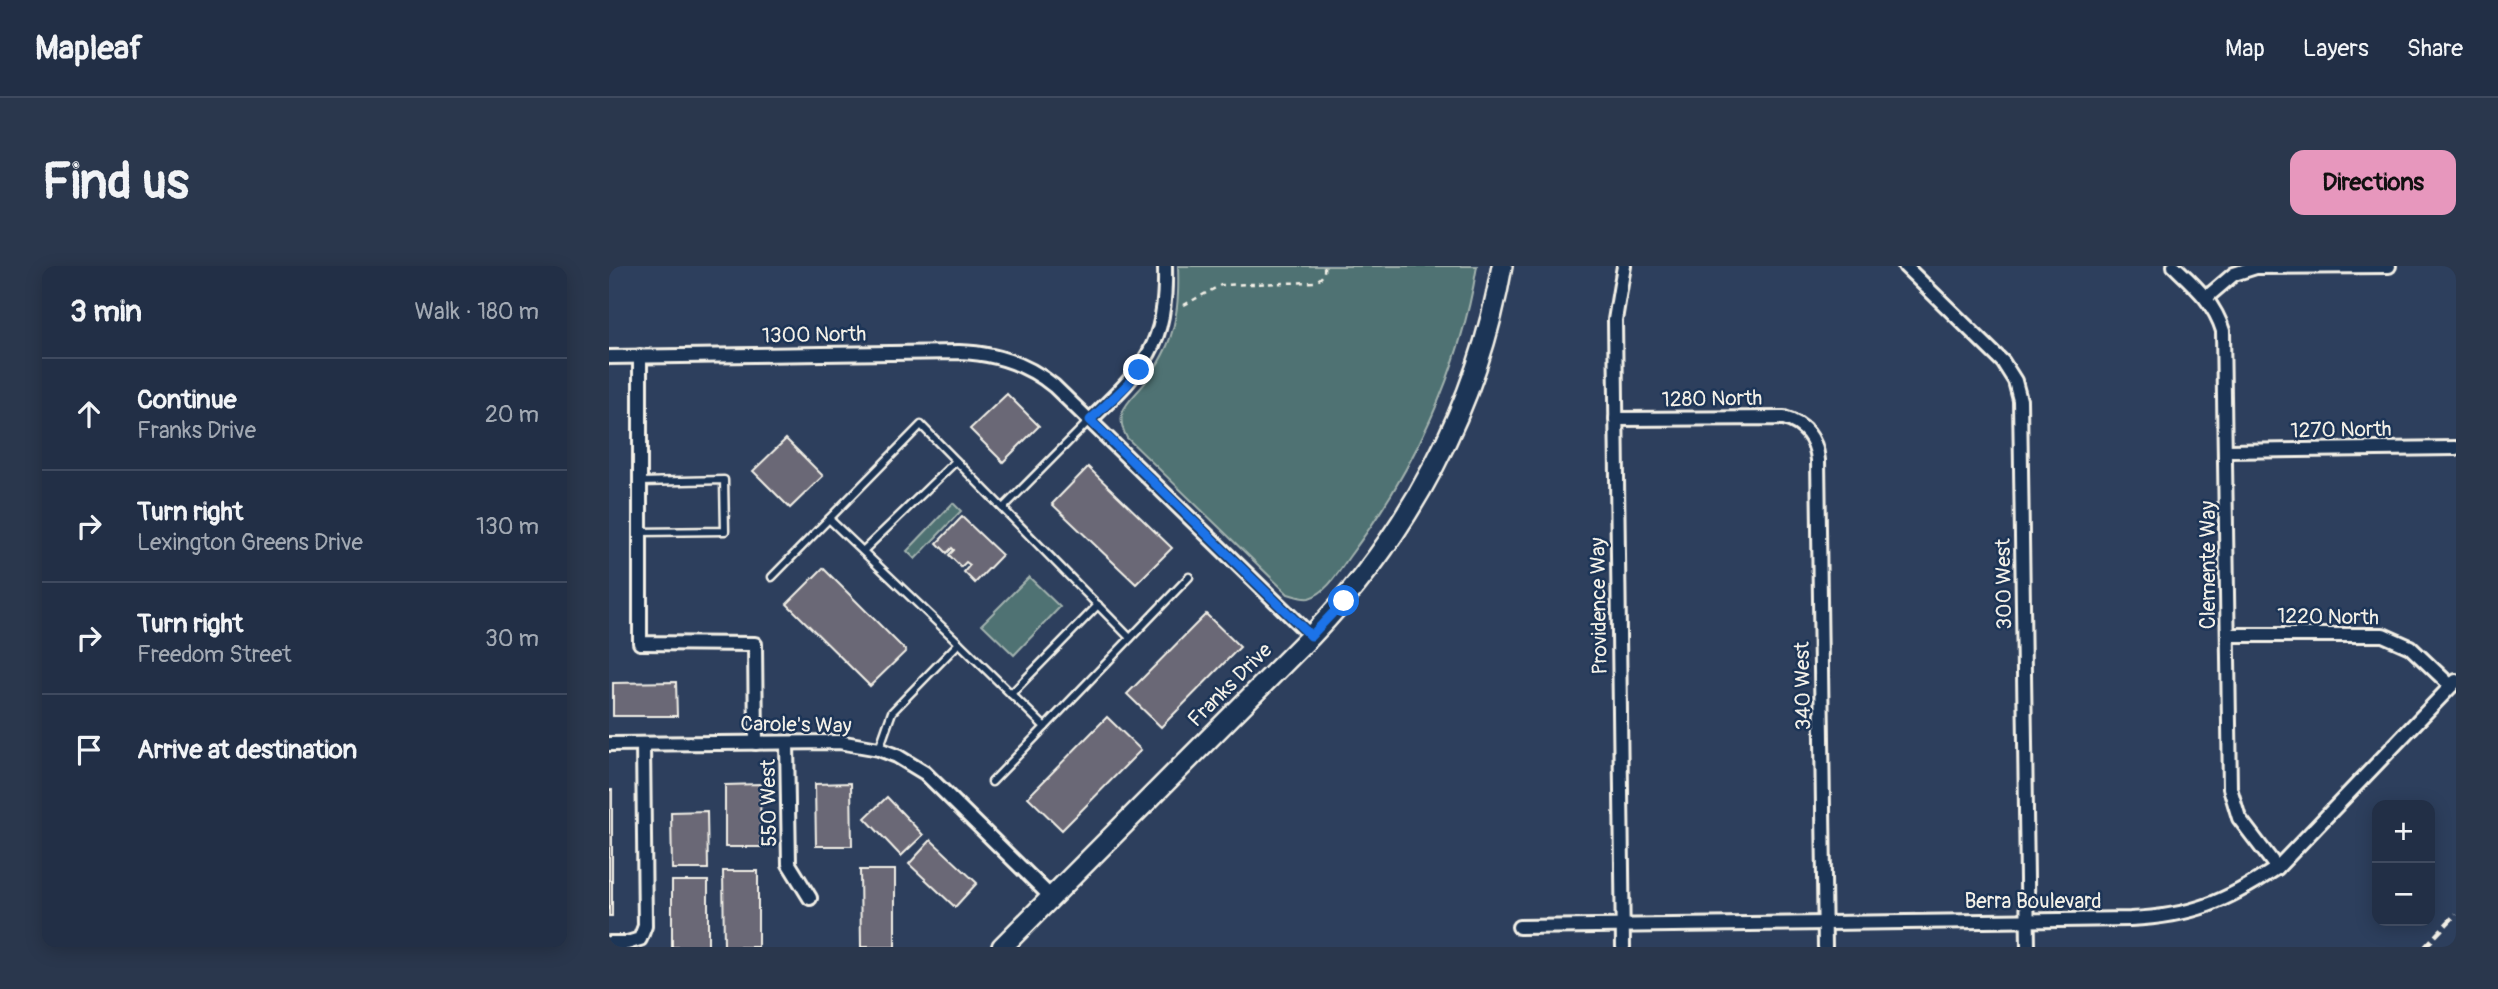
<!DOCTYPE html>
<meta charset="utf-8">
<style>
body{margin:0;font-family:Pangolin,sans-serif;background:#2a374d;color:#f1f3f6}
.controls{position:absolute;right:21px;bottom:21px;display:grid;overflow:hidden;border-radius:14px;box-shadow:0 4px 18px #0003}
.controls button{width:63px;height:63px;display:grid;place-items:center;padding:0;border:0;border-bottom:2px solid #3f4a5f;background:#222f46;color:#f1f3f6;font:35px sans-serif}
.stop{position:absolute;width:21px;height:21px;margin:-16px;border:5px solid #1a73e8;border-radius:50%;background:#fff}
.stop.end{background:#1a73e8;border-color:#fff;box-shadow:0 2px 7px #0008}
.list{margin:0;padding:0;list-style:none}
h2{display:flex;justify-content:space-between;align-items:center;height:91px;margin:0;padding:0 28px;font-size:30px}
h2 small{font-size:23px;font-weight:400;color:#a2a9b3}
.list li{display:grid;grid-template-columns:46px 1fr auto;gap:21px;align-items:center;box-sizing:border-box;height:112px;padding:0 28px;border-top:2px solid #3f4a5f}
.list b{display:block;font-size:26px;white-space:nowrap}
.list p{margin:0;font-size:23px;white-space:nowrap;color:#a2a9b3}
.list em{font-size:23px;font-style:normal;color:#a2a9b3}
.icon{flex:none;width:38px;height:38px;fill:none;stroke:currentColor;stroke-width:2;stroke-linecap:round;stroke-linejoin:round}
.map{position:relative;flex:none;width:1847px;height:681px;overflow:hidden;border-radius:14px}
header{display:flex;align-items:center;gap:42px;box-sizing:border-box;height:98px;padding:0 35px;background:#222f46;border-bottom:2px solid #3f4a5f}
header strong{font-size:33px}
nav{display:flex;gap:38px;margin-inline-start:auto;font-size:24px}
.intro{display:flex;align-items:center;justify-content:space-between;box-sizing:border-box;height:168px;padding:0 42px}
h1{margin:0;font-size:49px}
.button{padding:18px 32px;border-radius:14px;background:#e797bd;color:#111;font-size:24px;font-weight:700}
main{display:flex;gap:42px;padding:0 42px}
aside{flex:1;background:#222f46;border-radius:14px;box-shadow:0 4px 18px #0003}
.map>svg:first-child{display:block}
</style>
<header>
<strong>Mapleaf</strong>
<nav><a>Map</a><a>Layers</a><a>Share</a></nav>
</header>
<div class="intro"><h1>Find us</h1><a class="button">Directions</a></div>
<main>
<aside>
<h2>3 min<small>Walk · 180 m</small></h2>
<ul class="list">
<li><svg class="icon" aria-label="ahead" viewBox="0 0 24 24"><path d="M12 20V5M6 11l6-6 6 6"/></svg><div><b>Continue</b><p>Franks Drive</p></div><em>20 m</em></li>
<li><svg class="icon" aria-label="right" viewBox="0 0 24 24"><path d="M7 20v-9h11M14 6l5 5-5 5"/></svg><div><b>Turn right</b><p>Lexington Greens Drive</p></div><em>130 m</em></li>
<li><svg class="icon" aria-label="right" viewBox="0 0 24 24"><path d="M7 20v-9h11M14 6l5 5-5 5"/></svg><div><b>Turn right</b><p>Freedom Street</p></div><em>30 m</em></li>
<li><svg class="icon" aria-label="arrive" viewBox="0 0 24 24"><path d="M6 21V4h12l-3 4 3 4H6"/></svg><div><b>Arrive at destination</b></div></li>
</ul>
</aside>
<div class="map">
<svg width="1847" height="681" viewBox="0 0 1847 681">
<rect width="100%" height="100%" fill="#2d3f5d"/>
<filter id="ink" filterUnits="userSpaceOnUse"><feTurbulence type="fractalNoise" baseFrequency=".0143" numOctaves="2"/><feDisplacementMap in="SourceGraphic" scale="14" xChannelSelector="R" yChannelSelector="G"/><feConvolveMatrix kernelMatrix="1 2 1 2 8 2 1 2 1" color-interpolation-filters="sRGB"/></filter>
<g filter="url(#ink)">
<g fill="#4f7273" stroke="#a2b2ae" stroke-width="2">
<path d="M569,0H868C851,105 804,206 740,291C730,305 718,327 700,332C693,333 686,330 679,328L518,172C502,143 524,134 539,113C546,103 553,91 558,80C569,55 570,27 569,0Z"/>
<path d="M344,237L352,245L306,293L298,285Z"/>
<path d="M420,311L451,341L405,389L373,358Z"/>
</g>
<g fill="#6b6876" stroke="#f4f1e8" stroke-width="2">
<path d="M398,128L430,160L394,196L361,163Z"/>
<path d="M177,173L214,210L181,242L144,205Z"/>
<path d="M479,201L563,282L527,318L443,238Z"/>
<path d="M353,251L393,289L366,317L355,306L361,299L357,296L352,301L340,289L345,284L343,282L338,287L328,277Z"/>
<path d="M214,302L297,385L261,420L178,338Z"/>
<path d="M597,348L631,381L552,461L518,428Z"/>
<path d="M67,416L68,450H4V417Z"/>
<path d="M498,451L532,484L453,564L419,531Z"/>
<path d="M242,517L243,580H207L206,518Z"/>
<path d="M151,518L152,581H116V519Z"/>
<rect x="0" y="524" width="3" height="126"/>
<path d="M278,531L314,569L292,590L256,552Z"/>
<path d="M98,545L99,603H63L62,546Z"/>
<path d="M322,574L368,617L346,641L300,598Z"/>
<path d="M251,604H286V681H252Z"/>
<path d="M114,605H149V681H115Z"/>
<rect x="63" y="615" width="36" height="66"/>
</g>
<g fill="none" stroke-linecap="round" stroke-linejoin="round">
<g stroke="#f4f1e8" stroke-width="11">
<g id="lane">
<path d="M394,242L481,154"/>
<path d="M220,253L350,377"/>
<path d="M30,266L116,265L115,214L31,216"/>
<path d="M254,285L347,195"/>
<path d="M163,311L312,159L521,372"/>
<path d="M402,428L489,339"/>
<path d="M436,461L580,311"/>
<path d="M270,483L283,446L350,377L436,461L383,516"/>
</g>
</g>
<g stroke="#f4f1e8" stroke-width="18">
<g id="street">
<path d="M1296,0L1394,96L1406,115L1411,134L1419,681"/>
<path d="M1565,0C1586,20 1605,36 1614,65L1621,522L1630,552L1668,602"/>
<path d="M1598,31L1625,8L1647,1L1780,0"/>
<path d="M31,90V377L146,378L147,477"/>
<path d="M0,91L350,86C385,87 417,97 445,120L702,370"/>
<path d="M1007,153L1175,152C1196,158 1207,173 1209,194L1216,681"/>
<path d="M481,154C536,101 558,80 556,0"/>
<path d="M1618,185L1847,182"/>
<path d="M1619,369H1774L1801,381L1842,420"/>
<path d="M178,477L180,598L201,632"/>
<path d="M0,478L230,476L270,483L288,490L316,507L442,631"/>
<path d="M910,661L1521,653C1584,650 1616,636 1668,602L1847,415"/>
<path d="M0,677H18L31,673L36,660L34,478"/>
<path d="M1014,681L1006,54L1015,0"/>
</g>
</g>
<g stroke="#f4f1e8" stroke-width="24">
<path id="secondary" d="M393,681L702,370C800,268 869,140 893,0"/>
</g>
<path stroke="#f4f1e8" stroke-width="2.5" stroke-dasharray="5 5" stroke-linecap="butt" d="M575,39L612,19L705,16C713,12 716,9 715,0"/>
<use href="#lane" stroke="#1d3557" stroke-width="6"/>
<use href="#street" stroke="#1d3557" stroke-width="12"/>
<use href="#secondary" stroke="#1d3557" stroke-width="19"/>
<path stroke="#f4f1e8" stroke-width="4.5" stroke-dasharray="10 5" stroke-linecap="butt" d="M1816,681L1847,648"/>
</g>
</g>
<g fill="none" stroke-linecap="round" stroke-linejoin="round" filter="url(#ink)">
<path stroke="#1a73e8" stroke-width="9" d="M530,104L518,119L481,154L702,370L735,335"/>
</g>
<g text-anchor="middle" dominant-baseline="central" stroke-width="5" stroke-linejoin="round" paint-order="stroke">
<g font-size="21" fill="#f4f1e8" stroke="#1d3557">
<text transform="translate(205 69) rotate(-1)">1300 North</text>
<text transform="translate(1103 133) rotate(-1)">1280 North</text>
<text transform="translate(1732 164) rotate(-1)">1270 North</text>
<text transform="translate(1599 299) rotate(-90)">Clemente Way</text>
<text transform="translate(1395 318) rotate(-91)">300 West</text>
<text transform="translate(990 340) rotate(-91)">Providence Way</text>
<text transform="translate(1719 351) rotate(1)">1220 North</text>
<text transform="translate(621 419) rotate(-45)">Franks Drive</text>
<text transform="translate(1194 420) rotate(-91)">340 West</text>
<text transform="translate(187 459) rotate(1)">Carole's Way</text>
<text transform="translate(160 537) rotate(-91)">550 West</text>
<text x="1424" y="635">Berra Boulevard</text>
</g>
</g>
</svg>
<div class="controls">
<button>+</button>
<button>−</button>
</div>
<div class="stop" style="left:735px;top:335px"></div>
<div class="stop end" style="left:530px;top:104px"></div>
</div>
</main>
